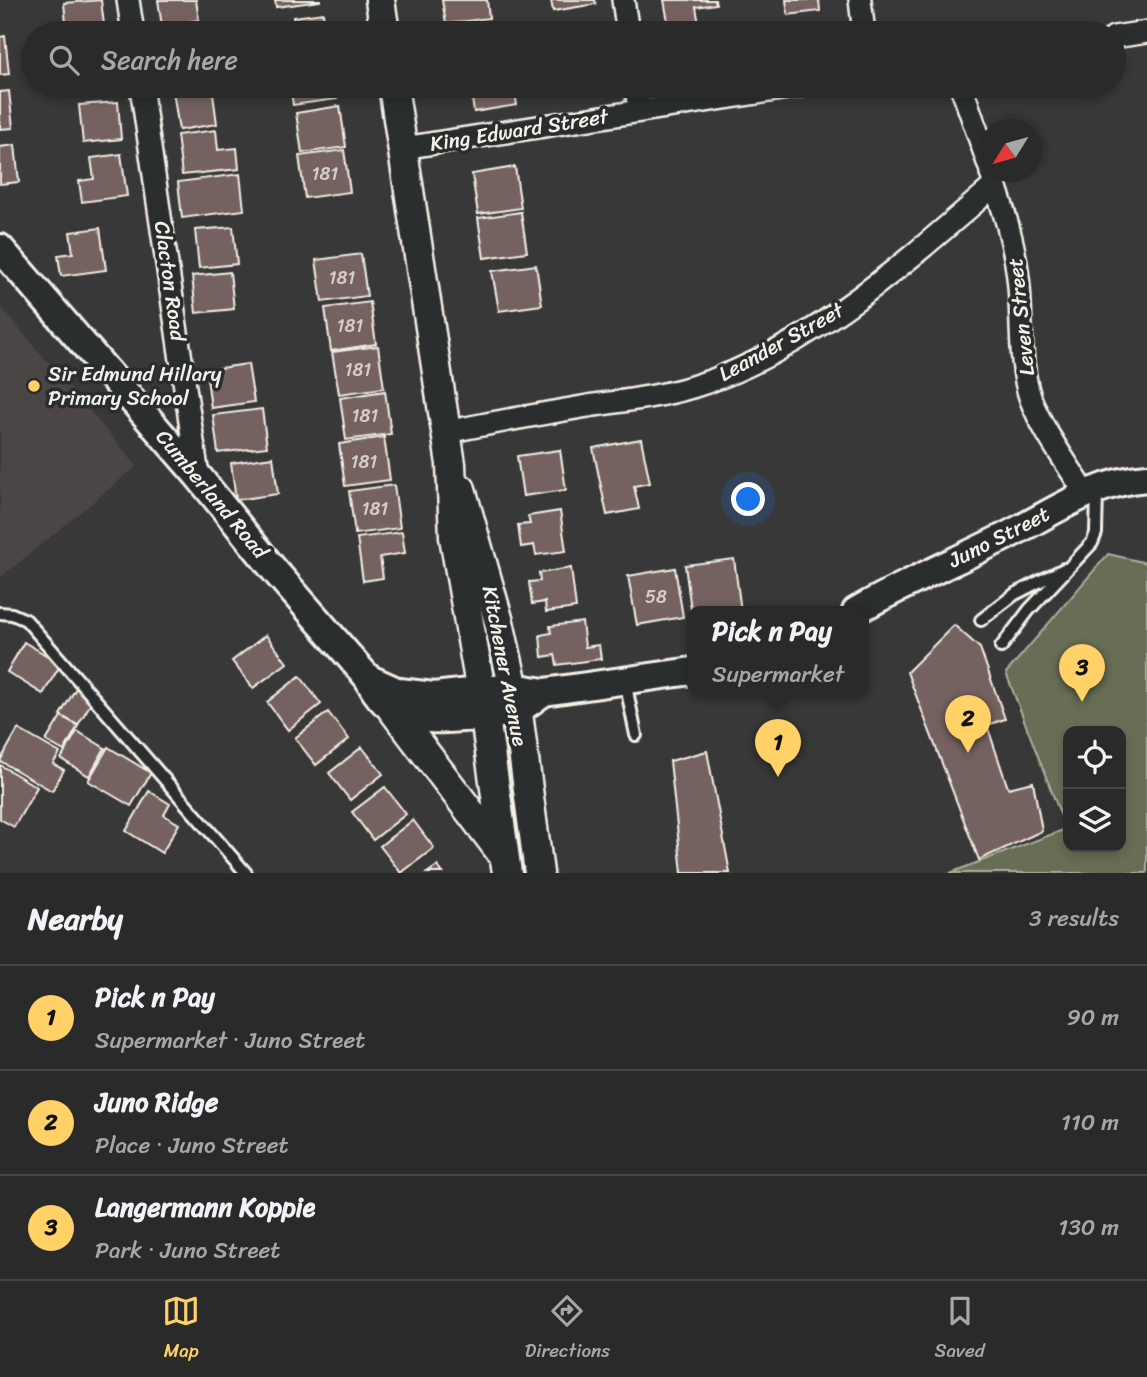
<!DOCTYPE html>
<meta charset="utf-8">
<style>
body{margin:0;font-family:Sriracha,sans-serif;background:#333232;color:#f1f3f6}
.controls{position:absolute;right:21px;bottom:21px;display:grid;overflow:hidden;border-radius:14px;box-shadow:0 4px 10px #0003}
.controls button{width:63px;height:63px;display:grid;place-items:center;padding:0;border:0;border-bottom:2px solid #474647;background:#2b2a2a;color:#f1f3f6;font:35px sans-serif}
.compass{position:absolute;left:979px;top:119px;width:63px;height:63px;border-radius:50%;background:#2b2a2a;box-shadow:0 4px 10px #0003;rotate:233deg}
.you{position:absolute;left:749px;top:500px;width:24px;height:24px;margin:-18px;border:5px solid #fff;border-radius:50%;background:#1a73e8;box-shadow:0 0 0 10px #1a73e833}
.badge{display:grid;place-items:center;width:46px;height:46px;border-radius:50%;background:#ffd166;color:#111;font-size:23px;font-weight:700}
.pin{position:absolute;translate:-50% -58px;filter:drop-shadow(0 2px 4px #0008)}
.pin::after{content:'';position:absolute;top:37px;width:24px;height:21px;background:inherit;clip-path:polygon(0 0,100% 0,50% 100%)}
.popup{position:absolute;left:687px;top:606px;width:182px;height:91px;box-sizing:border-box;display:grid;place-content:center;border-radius:14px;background:#2b2a2a;filter:drop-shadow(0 2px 5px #0005);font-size:23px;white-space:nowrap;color:#a6a7a8}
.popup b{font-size:26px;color:#f1f3f6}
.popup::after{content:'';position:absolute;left:50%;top:100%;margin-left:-14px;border:14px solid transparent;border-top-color:#2b2a2a}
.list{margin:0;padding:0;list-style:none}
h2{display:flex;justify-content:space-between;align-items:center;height:91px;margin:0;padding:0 28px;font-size:30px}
h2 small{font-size:23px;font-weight:400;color:#a6a7a8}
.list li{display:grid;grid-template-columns:46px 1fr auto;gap:21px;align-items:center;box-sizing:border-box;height:105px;padding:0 28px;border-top:2px solid #474647}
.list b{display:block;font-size:26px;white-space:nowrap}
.list p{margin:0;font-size:23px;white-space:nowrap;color:#a6a7a8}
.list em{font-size:23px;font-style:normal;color:#a6a7a8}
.icon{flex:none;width:38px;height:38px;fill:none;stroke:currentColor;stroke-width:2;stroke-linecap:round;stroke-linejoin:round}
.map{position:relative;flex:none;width:1147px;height:873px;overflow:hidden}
.search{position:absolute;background:#2b2a2a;box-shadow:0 4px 10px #0003;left:21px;right:21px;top:21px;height:77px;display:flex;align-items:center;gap:18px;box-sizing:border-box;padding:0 24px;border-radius:38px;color:#a6a7a8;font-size:26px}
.sheet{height:406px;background:#2b2a2a}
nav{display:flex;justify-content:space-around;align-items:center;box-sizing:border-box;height:98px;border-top:2px solid #474647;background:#2b2a2a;font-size:19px;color:#a6a7a8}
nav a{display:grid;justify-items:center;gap:4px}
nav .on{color:#ffd166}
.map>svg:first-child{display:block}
</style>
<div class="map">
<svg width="1147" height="873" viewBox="0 0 1147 873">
<rect width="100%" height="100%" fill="#393838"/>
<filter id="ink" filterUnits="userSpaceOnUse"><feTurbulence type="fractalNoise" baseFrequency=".0143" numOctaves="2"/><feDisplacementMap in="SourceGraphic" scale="14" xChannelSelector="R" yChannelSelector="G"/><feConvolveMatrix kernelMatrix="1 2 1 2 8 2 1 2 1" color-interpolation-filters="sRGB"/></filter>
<g filter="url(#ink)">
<path fill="#4b4544" d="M0,306L137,466L0,578Z"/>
<path fill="#676e54" stroke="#aeb09e" stroke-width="2" fill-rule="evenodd" d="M1108,554L1147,563V873H950L1066,829L1006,673ZM1068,731H1121V847H1068Z"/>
<g fill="#756260" stroke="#f4f1e8" stroke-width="2">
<path d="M101,0L105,33H67L64,3Z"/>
<path d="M158,0H196L199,20L162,26Z"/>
<path d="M275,0H320V1L276,7Z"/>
<path d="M442,0H487L489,18L446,24Z"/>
<path d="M551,0H595L596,4L553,11Z"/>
<path d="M664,0H715L716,4L696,7L700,30L670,33Z"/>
<path d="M786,0H819L820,11L788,15Z"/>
<path d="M323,13L326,33H296L293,17Z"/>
<path d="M821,25L822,33H789L788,29Z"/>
<path d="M5,36L9,74L0,75V37Z"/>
<path d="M70,86H115L71,92Z"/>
<path d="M212,86L217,124L179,130L173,91Z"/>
<path d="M290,86H335L337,99L293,105Z"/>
<path d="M470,86H514L517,105L474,112Z"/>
<path d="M553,86H595L554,92Z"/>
<path d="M9,91L13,128L0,129V92Z"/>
<path d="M118,102L121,139L83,143L79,105Z"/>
<path d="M340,106L346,147L302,153L296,113Z"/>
<path d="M216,130L218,150L237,148L239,169L182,175L177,135Z"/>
<path d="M15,145L19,182L0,184V147Z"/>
<path d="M344,150L350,192L305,198L299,156Z"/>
<path d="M121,154L127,196L82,202L79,181L94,179L91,158Z"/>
<path d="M515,167L521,208L478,214L472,174Z"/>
<path d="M240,174L244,210L182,218L178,182Z"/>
<path d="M521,212L527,252L484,258L478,218Z"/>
<path d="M233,227L237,264L199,268L195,230Z"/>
<path d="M100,228L106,270L61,276L58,255L73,253L70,232Z"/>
<path d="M361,254L367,296L322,302L316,260Z"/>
<path d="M536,265L542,305L499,311L492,271Z"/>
<path d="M230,272L234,309L196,313L192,276Z"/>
<path d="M370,302L376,344L331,351L325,308Z"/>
<path d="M378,346L384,388L339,394L332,352Z"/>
<path d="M248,364L254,402L211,408L206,370Z"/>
<path d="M385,391L391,434L346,440L340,398Z"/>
<path d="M262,409L267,447L218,453L213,415Z"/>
<path d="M384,437L390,480L345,486L339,444Z"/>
<path d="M641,439L650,483L634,486L639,509L607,515L593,448Z"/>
<path d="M560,450L566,490L523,496L517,456Z"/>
<path d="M273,457L278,494L236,500L231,463Z"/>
<path d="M394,485L400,528L355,534L349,491Z"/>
<path d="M560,511L566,551L536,555L534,545L521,547L518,525L530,524L528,516Z"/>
<path d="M402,532L405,553L380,557L383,578L363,581L357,538Z"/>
<path d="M734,559L741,611H692V617L685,565Z"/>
<path d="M571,568L576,608L546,612L545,602L532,604L529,582L540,581L539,573Z"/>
<path d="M675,568L683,617L637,625L628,576Z"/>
<path d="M582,622L585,647L599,645L601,659L557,665L555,655L542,657L540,635L551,633L550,626Z"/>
<path d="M954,625L980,648L1005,719L987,725L1008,788L1033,782L1042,831L979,860L907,672Z"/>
<path d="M266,635L287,663L253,688L232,661Z"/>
<path d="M24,642L61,664L43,694L7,672Z"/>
<path d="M300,676L321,704L288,730L267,702Z"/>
<path d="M76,688L94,698L78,725L60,715Z"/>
<path d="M328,712L349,739L316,765L295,738Z"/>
<path d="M61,716L78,726L64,751L46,741Z"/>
<path d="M18,729L60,753L53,764L64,770L52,791L0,761Z"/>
<path d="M77,731L105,748L89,776L61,759Z"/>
<path d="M108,747L151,773L131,806L88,781Z"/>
<path d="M362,747L383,774L350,800L329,773Z"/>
<path d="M707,751L730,873H682L670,761Z"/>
<path d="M0,765L37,787L14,827L0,819Z"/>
<path d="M385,787L406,814L373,840L352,812Z"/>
<path d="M149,791L170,804L164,815L179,824L162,853L126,831Z"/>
<path d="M413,820L434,848L401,873L380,846Z"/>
<path d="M437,866L443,873H427Z"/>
</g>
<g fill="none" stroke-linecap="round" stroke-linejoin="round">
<g stroke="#f4f1e8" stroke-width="16">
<g id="service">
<path d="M0,613L12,614L26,620L246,873"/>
<path d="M981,620L1015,594L1064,569"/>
<path d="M1001,647L1029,610L1092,543L1096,533L1097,491"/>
<path d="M625,681L636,735"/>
</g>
</g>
<g stroke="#f4f1e8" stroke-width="26">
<g id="minor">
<path d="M128,0L133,33"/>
<path d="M623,0L628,33"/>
<path d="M860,0L864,33"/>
<path d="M1114,37L1147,32"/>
<path d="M141,86L198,476"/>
<path d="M636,86L639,110"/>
<path d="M961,86L990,168"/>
<path d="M403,148L801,86"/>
<path d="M991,173C1003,208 1014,241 1018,277C1023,316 1018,364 1031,400C1044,433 1067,463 1085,493"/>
<path d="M447,432C494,422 541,414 588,406C622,401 659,397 692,387C806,353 907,261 995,185"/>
</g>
</g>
<g stroke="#f4f1e8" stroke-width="32">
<g id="tertiary">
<path d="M0,248L198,476L275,571L368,678C388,722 420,721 463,718C480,717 500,716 517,710C526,706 535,698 544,692"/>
<path d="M856,611C903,584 952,563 1000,539C1049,516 1091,482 1147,478"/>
<path d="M368,678L399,692L434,696L513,687L544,692L692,671"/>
</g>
</g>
<g stroke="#f4f1e8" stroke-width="33">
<g id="secondary">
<path d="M380,0L385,33"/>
<path d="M393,86L451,464L454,537L483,703L507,873"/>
<path d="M461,489L499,622L516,698L539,873"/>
<path d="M392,709L503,855"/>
</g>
</g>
<use href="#service" stroke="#2a2d2e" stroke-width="10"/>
<use href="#minor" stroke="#2a2d2e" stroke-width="21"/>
<use href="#tertiary" stroke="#2a2d2e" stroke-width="26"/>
<use href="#secondary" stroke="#2a2d2e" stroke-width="28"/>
</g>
</g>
<circle fill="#ffd166" stroke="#2a2d2e" stroke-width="2.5" cx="34" cy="386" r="7"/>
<g text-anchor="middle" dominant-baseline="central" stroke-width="7" stroke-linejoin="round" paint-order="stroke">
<g font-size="18" fill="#d4cdc6">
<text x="325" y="174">181</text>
<text x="342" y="278">181</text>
<text x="350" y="326">181</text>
<text x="358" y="370">181</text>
<text x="365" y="416">181</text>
<text x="364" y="462">181</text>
<text x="375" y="509">181</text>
<text x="656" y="597">58</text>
</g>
<g font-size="21" fill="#f4f1e8" stroke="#2a2d2e">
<text transform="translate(519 130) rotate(-9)">King Edward Street</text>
<text transform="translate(170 281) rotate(82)">Clacton Road</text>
<text transform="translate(1021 317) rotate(-96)">Leven Street</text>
<text transform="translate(781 342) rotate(-29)">Leander Street</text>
<text transform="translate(212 494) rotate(50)">Cumberland Road</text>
<text transform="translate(999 537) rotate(-27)">Juno Street</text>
<text transform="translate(505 666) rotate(79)">Kitchener Avenue</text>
</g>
<g font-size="21" fill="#f4f1e8" stroke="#2a2d2e" text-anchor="start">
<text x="48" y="374">Sir Edmund Hillary<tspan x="48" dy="24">Primary School</tspan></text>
</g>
</g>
</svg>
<div class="controls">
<button><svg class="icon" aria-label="locate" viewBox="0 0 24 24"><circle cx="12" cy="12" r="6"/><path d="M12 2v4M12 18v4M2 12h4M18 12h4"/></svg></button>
<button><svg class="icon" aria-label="layers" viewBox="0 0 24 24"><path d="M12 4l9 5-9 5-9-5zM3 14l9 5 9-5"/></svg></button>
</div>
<svg class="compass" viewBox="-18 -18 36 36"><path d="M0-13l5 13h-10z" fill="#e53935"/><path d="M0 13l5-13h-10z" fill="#a6a7a8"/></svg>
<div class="you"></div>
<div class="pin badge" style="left:778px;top:777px">1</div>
<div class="popup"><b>Pick n Pay</b>Supermarket</div>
<div class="pin badge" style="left:968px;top:753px">2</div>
<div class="pin badge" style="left:1082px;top:702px">3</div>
<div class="search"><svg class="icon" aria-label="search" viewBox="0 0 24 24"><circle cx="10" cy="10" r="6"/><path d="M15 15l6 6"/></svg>Search here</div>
</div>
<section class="sheet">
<h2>Nearby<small>3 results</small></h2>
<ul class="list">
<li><span class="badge">1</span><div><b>Pick n Pay</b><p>Supermarket · Juno Street</p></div><em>90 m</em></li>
<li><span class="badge">2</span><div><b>Juno Ridge</b><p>Place · Juno Street</p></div><em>110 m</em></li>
<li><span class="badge">3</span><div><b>Langermann Koppie</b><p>Park · Juno Street</p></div><em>130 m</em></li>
</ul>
</section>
<nav>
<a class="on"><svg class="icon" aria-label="map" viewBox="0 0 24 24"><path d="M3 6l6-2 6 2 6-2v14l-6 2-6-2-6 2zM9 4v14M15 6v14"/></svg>Map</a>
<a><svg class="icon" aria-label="directions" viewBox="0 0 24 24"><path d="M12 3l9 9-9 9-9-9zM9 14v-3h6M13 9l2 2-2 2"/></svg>Directions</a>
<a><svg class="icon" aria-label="saved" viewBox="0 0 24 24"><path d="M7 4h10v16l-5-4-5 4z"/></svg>Saved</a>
</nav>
